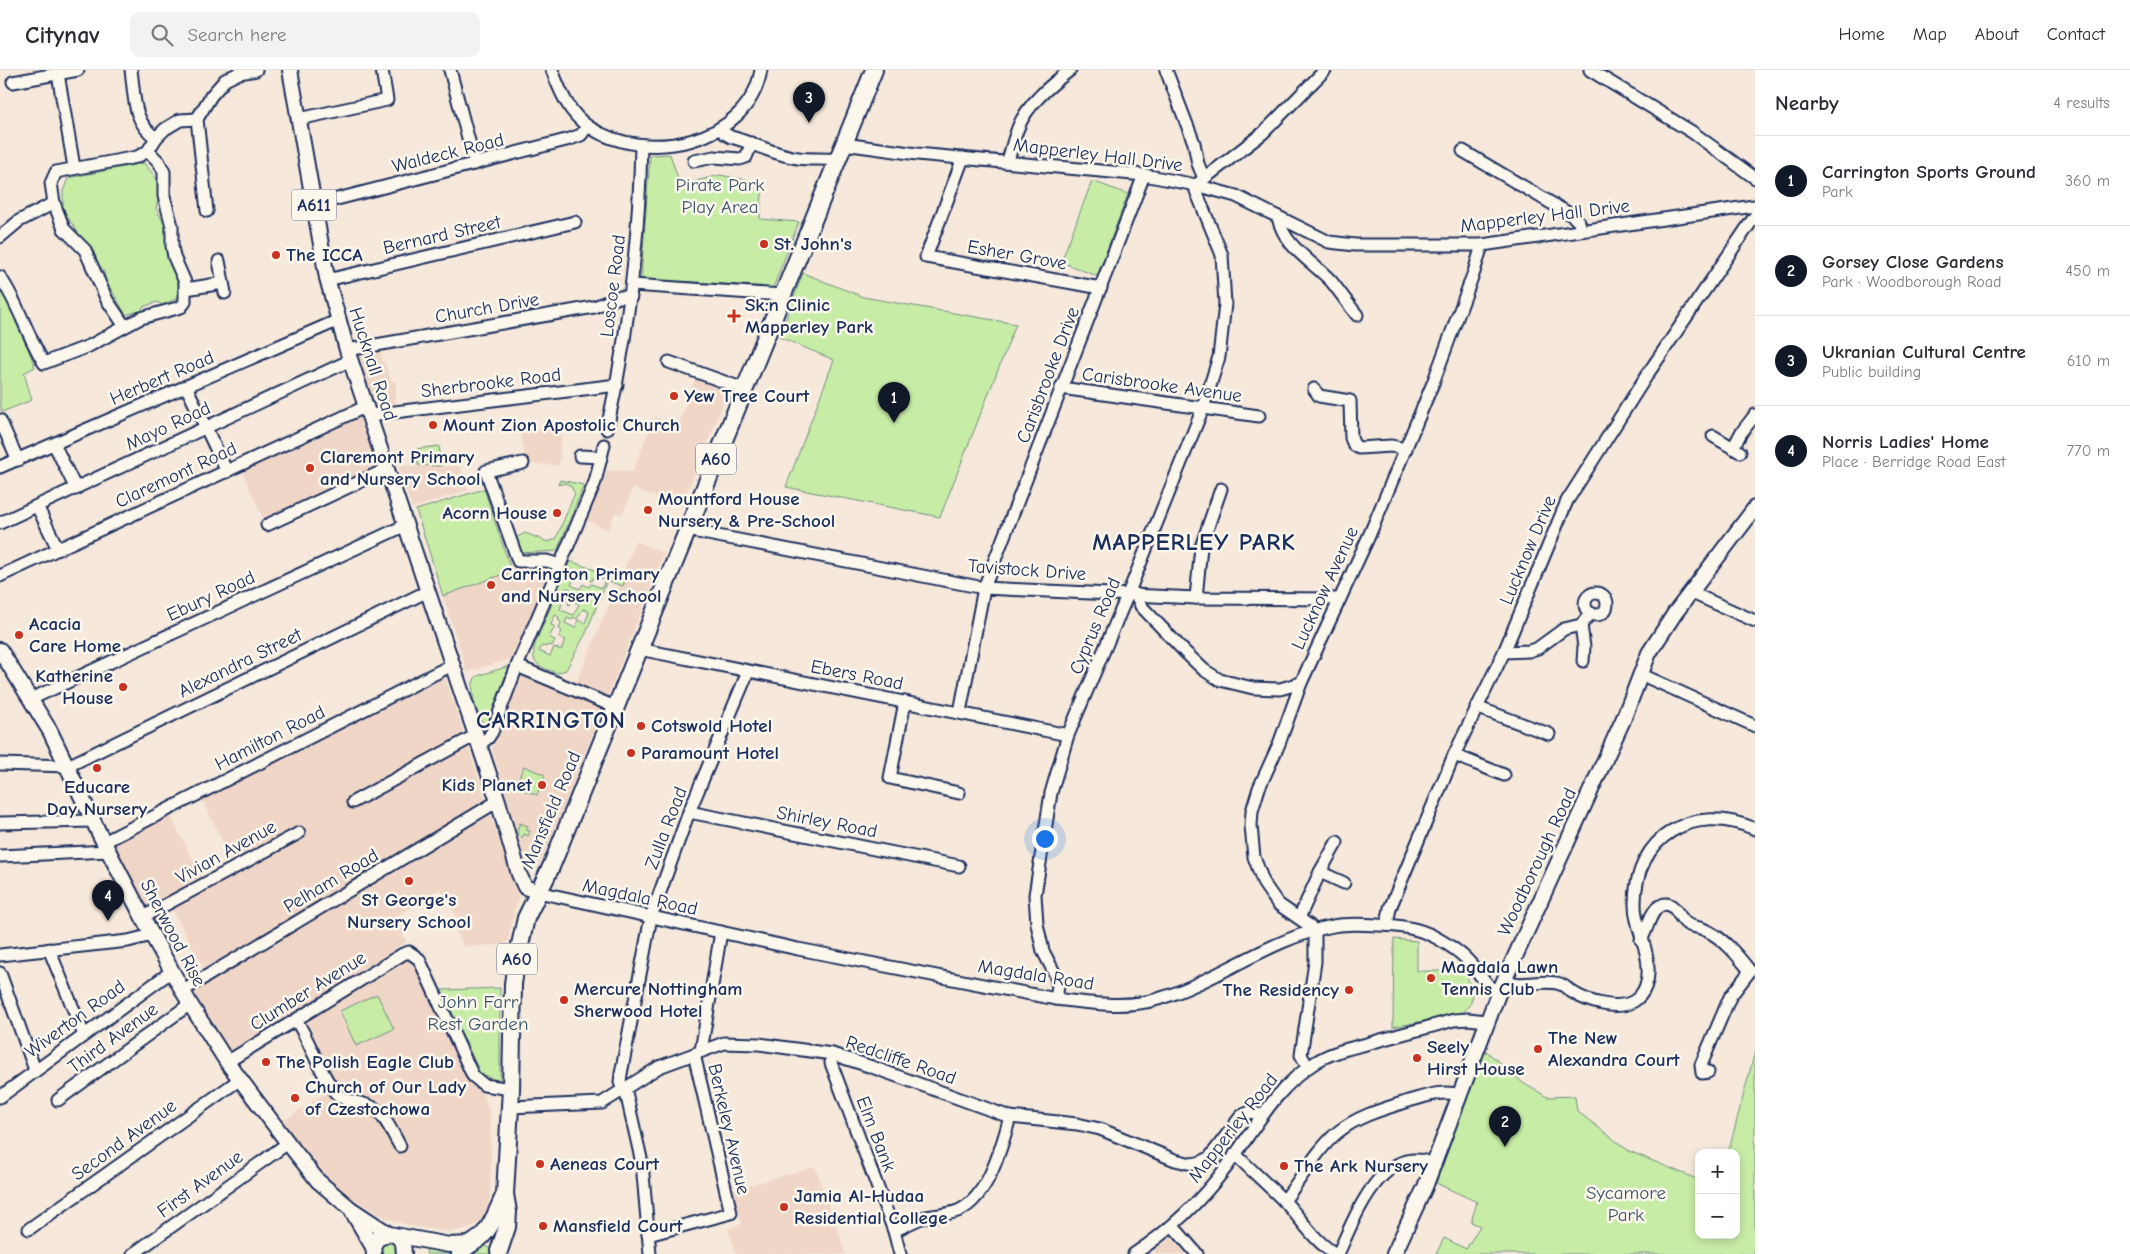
<!DOCTYPE html>
<meta charset="utf-8">
<style>
body{margin:0;font-family:"Comic Neue",sans-serif;background:#f2f2f3;color:#2b2b33}
.controls{position:absolute;right:15px;bottom:15px;display:grid;overflow:hidden;border-radius:10px;box-shadow:0 2px 8px #0003}
.controls button{width:45px;height:45px;display:grid;place-items:center;padding:0;border:0;border-bottom:1px solid #e1e1e2;background:#fff;color:#2b2b33;font:25px sans-serif}
.you{position:absolute;left:1044px;top:768px;width:18px;height:18px;margin:-12px;border:4px solid #fff;border-radius:50%;background:#1a73e8;box-shadow:0 0 0 8px #1a73e833}
.badge{display:grid;place-items:center;width:32px;height:32px;border-radius:50%;background:#111827;color:#fff;font-size:16px;font-weight:700}
.pin{position:absolute;translate:-50% -41px;filter:drop-shadow(0 1px 2px #0008)}
.pin::after{content:'';position:absolute;top:26px;width:18px;height:15px;background:inherit;clip-path:polygon(0 0,100% 0,50% 100%)}
.list{margin:0;padding:0;list-style:none}
h2{display:flex;justify-content:space-between;align-items:center;height:65px;margin:0;padding:0 20px;font-size:21px}
h2 small{font-size:16px;font-weight:400;color:#7c7c81}
.list li{display:grid;grid-template-columns:32px 1fr auto;gap:15px;align-items:center;box-sizing:border-box;height:90px;padding:0 20px;border-top:1px solid #e1e1e2}
.list b{display:block;font-size:19px;white-space:nowrap}
.list p{margin:0;font-size:16px;white-space:nowrap;color:#7c7c81}
.list em{font-size:16px;font-style:normal;color:#7c7c81}
.icon{flex:none;width:28px;height:28px;fill:none;stroke:currentColor;stroke-width:2;stroke-linecap:round;stroke-linejoin:round}
.map{position:relative;flex:none;width:1755px;height:1184px;overflow:hidden}
header{display:flex;align-items:center;gap:30px;box-sizing:border-box;height:70px;padding:0 25px;background:#fff;border-bottom:1px solid #e1e1e2}
header strong{font-size:24px}
nav{display:flex;gap:28px;margin-inline-start:auto;font-size:18px}
.search{width:350px;height:45px;background:#f2f2f3;display:flex;align-items:center;gap:12px;box-sizing:border-box;padding:0 18px;border-radius:10px;color:#7c7c81;font-size:19px}
main{display:flex}
aside{flex:1;background:#fff}
.map>svg:first-child{display:block}
</style>
<header>
<strong>Citynav</strong>
<div class="search"><svg class="icon" aria-label="search" viewBox="0 0 24 24"><circle cx="10" cy="10" r="6"/><path d="M15 15l6 6"/></svg>Search here</div>
<nav><a>Home</a><a>Map</a><a>About</a><a>Contact</a></nav>
</header>
<main>
<div class="map">
<svg width="1755" height="1184" viewBox="0 0 1755 1184">
<rect width="100%" height="100%" fill="#f6e8db"/>
<filter id="ink" filterUnits="userSpaceOnUse"><feTurbulence type="fractalNoise" baseFrequency=".02" numOctaves="2"/><feDisplacementMap in="SourceGraphic" scale="10" xChannelSelector="R" yChannelSelector="G"/><feConvolveMatrix kernelMatrix="1 2 1 2 8 2 1 2 1" color-interpolation-filters="sRGB"/></filter>
<g filter="url(#ink)">
<g fill="#f0d6c7">
<path d="M380,278L382,292H384L392,312L396,311V336L375,338L356,282Z"/>
<path d="M696,307L730,317L681,437L633,418L622,445L615,442L608,460L586,450L607,401H633L654,348L679,353Z"/>
<path d="M361,346L378,396L263,448L242,401Z"/>
<path d="M562,358L559,395L529,394L525,385L520,361Z"/>
<path d="M398,395L460,396L468,420L412,438Z"/>
<path d="M484,419L510,497L547,504L514,588L467,602L416,440Z"/>
<path d="M636,471L664,483L559,750L538,798L526,792L492,679L521,604L571,625Z"/>
<path d="M445,607L519,830L515,838L507,875L464,876L453,857L460,852L440,819L397,846L406,872L320,926L329,935L404,889L415,893L466,1003L480,1018L490,1044L491,1098L490,1126L488,1138L481,1150L471,1158L449,1162L411,1156L386,1148L350,1127L336,1115L329,1113L314,1097L280,1053L327,1022L291,958L235,993L205,949L186,914L206,902L172,839L152,850L114,774L170,745L203,809L233,792L201,728Z"/>
<path d="M815,1097L846,1184H736L728,1158L742,1154L733,1120Z"/>
<path d="M1171,1168L1186,1184H1155V1179Z"/>
</g>
<g fill="#c7eca6" stroke="#718e82" fill-rule="evenodd">
<path d="M670,84L680,115L720,105L763,113L760,149L799,152L773,218L641,209L650,85Z"/>
<path d="M144,93C159,111 162,114 156,138L167,160L178,212L183,221L181,226L163,235L157,232L143,237L141,244L139,241L126,245L106,211L104,202L63,140V121L68,108Z"/>
<path d="M1092,111L1128,124L1097,206L1061,192Z"/>
<path d="M803,203L863,227L1016,254L940,447L786,417L834,290L779,267Z"/>
<path d="M0,223L4,224L18,250L17,254L22,262L35,297L24,303L32,330L2,342L0,335Z"/>
<path d="M439,376L441,396L418,395L416,379Z"/>
<path d="M560,410L584,415L557,481L519,483L514,469L525,463L548,472L556,469L575,423L573,421L571,416L565,413L558,415Z"/>
<path d="M484,419L510,497L509,502L443,526L416,440Z"/>
<path d="M570,491L609,505L586,563L566,600L557,603C539,596 530,596 535,574ZM581,503L590,507L589,510L592,511L593,508L597,510L599,507L605,509L602,518L591,514L589,517L583,514L580,519L571,515L574,508L577,509ZM566,518L571,519L566,530L569,531L568,534L570,535L572,531L579,534L574,545L560,540ZM583,539L589,542L585,553L578,550L575,558L565,553L567,548L571,550L573,547L577,549ZM555,545L559,547L558,550L561,552L559,559L562,561L559,567L565,570L561,580L554,577L550,586L539,581L542,576L546,577L547,575L552,576L555,570L549,567L555,557L551,555Z"/>
<path d="M613,503L626,508L623,516L610,512Z"/>
<path d="M509,596L488,653L485,659C478,648 466,615 477,606Z"/>
<path d="M524,696L545,705L537,725L515,717Z"/>
<path d="M520,753L528,756L526,760L530,761L528,766L524,764L522,768L518,766L517,761Z"/>
<path d="M1394,869L1417,871V901H1464C1473,919 1479,929 1461,944L1393,957Z"/>
<path d="M500,918V1009L494,1010L480,1003L442,920Z"/>
<path d="M377,924L394,959L356,976L340,941Z"/>
<path d="M1485,980L1523,1013L1547,1027L1575,1026L1577,1041L1629,1081L1699,1110V1165H1736V1083H1728L1755,982V1184H1436L1444,1168L1466,1179L1480,1156L1471,1152L1477,1132L1436,1113Z"/>
<path d="M383,1170L397,1172V1184H380L378,1176Z"/>
<path d="M481,1175L488,1177L495,1184H465Z"/>
<path d="M427,1178L452,1181L455,1184H426Z"/>
</g>
<g fill="none" stroke-linecap="round" stroke-linejoin="round">
<g stroke="#1b2f5e" stroke-width="15">
<g id="minor">
<path d="M131,0C135,27 132,51 156,68"/>
<path d="M450,0L475,94"/>
<path d="M552,0C560,21 569,44 589,57C645,94 748,75 761,0"/>
<path d="M1166,0L1194,73L1198,94L1204,108"/>
<path d="M1590,0L1692,62L1755,108"/>
<path d="M58,4L74,97"/>
<path d="M13,12L78,0"/>
<path d="M299,49L387,30L382,0"/>
<path d="M721,58L724,63L731,67C754,73 775,85 798,88C811,90 824,88 837,90"/>
<path d="M844,74L917,84L1144,105L1196,115L1236,126L1329,172L1355,175H1482L1754,136"/>
<path d="M1463,81L1573,146L1579,152L1581,160"/>
<path d="M963,88L926,187L1101,218"/>
<path d="M694,91L714,87L740,89L746,87L752,73"/>
<path d="M1008,91C1011,80 1014,68 1018,58C1027,34 1051,15 1070,0"/>
<path d="M314,135L570,69L581,65L587,57"/>
<path d="M207,141L197,49L211,26L225,10L239,3L256,0"/>
<path d="M1278,147C1284,177 1312,191 1331,211C1340,222 1348,234 1357,245"/>
<path d="M0,167L19,151L54,133"/>
<path d="M219,191L225,223"/>
<path d="M0,207C19,234 27,266 44,293L89,276L141,248L181,237L185,232V212L174,187L172,176V156L164,126V102L159,92L148,81"/>
<path d="M327,210L575,152"/>
<path d="M632,215L783,225"/>
<path d="M186,219L223,213"/>
<path d="M124,255L107,230L85,180L64,159L54,133L51,113L56,102L137,87L148,81L156,68L165,59L180,50L197,49"/>
<path d="M347,280L594,237L619,227H631"/>
<path d="M669,292L744,319"/>
<path d="M186,316L227,402"/>
<path d="M1061,318L1259,346"/>
<path d="M1314,319L1319,326L1350,331L1351,368L1354,375L1359,378L1391,376L1406,379"/>
<path d="M370,345L617,315"/>
<path d="M0,350L18,390"/>
<path d="M607,359C628,266 639,171 641,75"/>
<path d="M1713,366L1740,382"/>
<path d="M54,374L76,419"/>
<path d="M1733,378L1741,363L1755,345"/>
<path d="M580,386L601,387"/>
<path d="M523,393L486,401L518,491H547L560,495"/>
<path d="M0,397L339,250"/>
<path d="M37,436L58,479"/>
<path d="M0,453L351,290"/>
<path d="M267,455L387,399"/>
<path d="M687,460L984,518L1196,528L1340,529"/>
<path d="M0,506L367,336"/>
<path d="M1692,523L1755,551"/>
<circle cx="1596" cy="534" r="11"/>
<path d="M1136,524L1141,536L1185,582L1204,600L1220,610L1253,618L1280,619L1301,613"/>
<path d="M1196,528L1201,477L1221,419"/>
<path d="M1581,555L1584,577L1583,591"/>
<path d="M639,579L1068,665"/>
<path d="M1504,582L1529,581L1538,578L1564,559L1581,555L1591,543"/>
<path d="M517,596L615,637"/>
<path d="M1640,604L1755,656"/>
<path d="M31,629L406,455"/>
<path d="M905,632L890,708L959,723"/>
<path d="M1476,637L1549,664"/>
<path d="M960,642L984,518L1144,105"/>
<path d="M479,675L488,668L492,662L517,596L595,412L604,375"/>
<path d="M1454,685L1504,705"/>
<path d="M0,694L68,696L428,521"/>
<path d="M353,732L476,665"/>
<path d="M689,742L959,796"/>
<path d="M0,753L93,751"/>
<path d="M104,772L452,595"/>
<path d="M0,786L109,781"/>
<path d="M1320,802L1344,813"/>
<path d="M538,822L798,879L1056,929C1089,933 1126,939 1158,929C1218,911 1270,868 1333,856C1347,853 1363,854 1378,855C1396,855 1417,858 1433,866C1446,873 1461,882 1470,893C1480,903 1486,916 1498,924"/>
<path d="M143,847L299,763"/>
<path d="M1299,848L1320,802L1337,772"/>
<path d="M1387,855L1390,838L1454,685L1504,582L1567,431L1647,305L1755,146"/>
<path d="M1641,870C1648,859 1650,839 1662,835C1675,830 1678,848 1687,854C1692,857 1700,857 1705,860C1724,868 1738,886 1750,901L1730,927L1701,995L1702,1003L1708,1002"/>
<path d="M49,879L84,965"/>
<path d="M0,885L128,871L152,865"/>
<path d="M0,903L35,1000"/>
<path d="M1504,910C1522,919 1542,908 1560,914C1566,916 1567,919 1572,922C1587,932 1618,941 1634,931C1645,924 1649,910 1648,898C1648,876 1635,857 1635,835C1634,766 1694,732 1755,759"/>
<path d="M182,921L498,731"/>
<path d="M1056,929L1058,916L1055,904L1043,881L1037,854L1035,825L1051,723L1068,665L1128,524L1203,338L1219,287L1225,234L1222,185L1196,121V115L1263,63L1325,0"/>
<path d="M296,950C311,973 318,1000 335,1022C344,1033 362,1031 374,1038C386,1047 393,1064 400,1076"/>
<path d="M701,981L721,862"/>
<path d="M832,984L831,993L894,1161L900,1184"/>
<path d="M227,992L403,884L409,882L419,889L473,1006L484,1015L511,1019"/>
<path d="M1308,997L1301,985L1315,892V865L1310,856L1278,834L1264,814L1254,787L1251,756L1252,741L1259,718L1279,674L1301,613L1369,466L1433,313L1474,202L1482,175"/>
<path d="M625,1018L642,1093L650,1184"/>
<path d="M623,1020L620,1012L621,1004L651,847L689,742L748,602"/>
<path d="M0,1027L172,901"/>
<path d="M58,1030L190,934"/>
<path d="M510,1037L602,1033L659,997L724,973L759,974L832,984L872,997L1010,1047L1077,1054L1100,1059L1175,1090L1192,1094L1202,1092L1210,1087L1241,1046L1250,1042L1261,1045"/>
<path d="M1235,1084C1251,1100 1268,1115 1284,1131C1301,1148 1314,1172 1336,1184"/>
<path d="M1284,1131C1300,1110 1318,1078 1338,1062C1359,1045 1387,1038 1412,1030C1429,1025 1444,1020 1460,1025"/>
<path d="M1173,1156L1197,1184"/>
<path d="M29,1159L239,1010"/>
<path d="M894,1161C903,1157 913,1151 922,1148C935,1145 949,1145 960,1140C989,1126 1002,1075 1010,1047"/>
<path d="M648,1165L731,1143L694,984"/>
<path d="M133,1184L288,1073"/>
<path d="M1134,1184C1171,1160 1201,1131 1228,1095C1255,1058 1276,1017 1316,992C1331,982 1352,978 1370,973C1398,965 1426,958 1454,950L1468,949L1487,951"/>
<path d="M1338,1184C1355,1148 1381,1072 1434,1094"/>
</g>
</g>
<g stroke="#1b2f5e" stroke-width="18">
<g id="major">
<path d="M290,0L327,208L347,280L498,731L519,804L525,817L538,822"/>
<path d="M0,580L50,661L99,763L152,865L190,934L227,992L288,1073L318,1111L351,1139L389,1164"/>
<path d="M353,1143L373,1177"/>
<path d="M397,1166L403,1173L404,1184"/>
<path d="M374,1184L373,1177L377,1169L389,1164L449,1175L469,1174"/>
<path d="M1394,1184L1425,1117L1498,924L1623,650L1649,583L1675,543L1755,438"/>
</g>
</g>
<g stroke="#1b2f5e" stroke-width="20">
<g id="highway">
<path d="M499,1181L507,1157L508,1142L505,1124L511,1019L513,914L516,893L526,848L551,797L874,0"/>
<path d="M460,1184C466,1175 475,1173 482,1166C493,1155 498,1138 505,1124"/>
</g>
</g>
<use href="#minor" stroke="#fbf7ec" stroke-width="11"/>
<use href="#major" stroke="#fbf7ec" stroke-width="14"/>
<use href="#highway" stroke="#fbf7ec" stroke-width="16"/>
</g>
</g>
<g fill="#c8321e" stroke="#fbf7ec" stroke-width="2">
<circle cx="764" cy="174" r="5"/>
<circle cx="276" cy="185" r="5"/>
<path d="M731.5 238.5h5v5h5v5h-5v5h-5v-5h-5v-5h5z"/>
<circle cx="674" cy="326" r="5"/>
<circle cx="433" cy="355" r="5"/>
<circle cx="310" cy="398" r="5"/>
<circle cx="648" cy="440" r="5"/>
<circle cx="557" cy="443" r="5"/>
<circle cx="491" cy="515" r="5"/>
<circle cx="19" cy="565" r="5"/>
<circle cx="123" cy="617" r="5"/>
<circle cx="641" cy="656" r="5"/>
<circle cx="631" cy="683" r="5"/>
<circle cx="97" cy="698" r="5"/>
<circle cx="542" cy="715" r="5"/>
<circle cx="409" cy="811" r="5"/>
<circle cx="1431" cy="908" r="5"/>
<circle cx="1349" cy="920" r="5"/>
<circle cx="564" cy="930" r="5"/>
<circle cx="1538" cy="979" r="5"/>
<circle cx="1417" cy="988" r="5"/>
<circle cx="266" cy="992" r="5"/>
<circle cx="295" cy="1028" r="5"/>
<circle cx="540" cy="1094" r="5"/>
<circle cx="1284" cy="1096" r="5"/>
<circle cx="784" cy="1137" r="5"/>
<circle cx="543" cy="1156" r="5"/>
</g>
<g text-anchor="middle" dominant-baseline="central" stroke-width="5" stroke-linejoin="round" paint-order="stroke">
<g fill="#fbf7ec" stroke="#5e6b89" stroke-width="1">
<rect x="291.5" y="119.5" width="45" height="31" rx="4"/>
<rect x="696" y="373.5" width="40" height="31" rx="4"/>
<rect x="497" y="873.5" width="40" height="31" rx="4"/>
</g>
<g font-size="18" font-weight="bold" fill="#1b2f5e">
<text x="314" y="135">A611</text>
<text x="716" y="389">A60</text>
<text x="517" y="889">A60</text>
</g>
<g font-size="19" fill="#1b2f5e" stroke="#fbf7ec">
<text transform="translate(448 83) rotate(-14)">Waldeck Road</text>
<text transform="translate(1098 85) rotate(7)">Mapperley Hall Drive</text>
<text transform="translate(1545 146) rotate(-7)">Mapperley Hall Drive</text>
<text transform="translate(442 165) rotate(-13)">Bernard Street</text>
<text transform="translate(1017 185) rotate(10)">Esher Grove</text>
<text transform="translate(613 216) rotate(-83)">Loscoe Road</text>
<text transform="translate(487 238) rotate(-10)">Church Drive</text>
<text transform="translate(373 294) rotate(72)">Hucknall Road</text>
<text transform="translate(1048 305) rotate(-69)">Carisbrooke Drive</text>
<text transform="translate(162 308) rotate(-23)">Herbert Road</text>
<text transform="translate(491 313) rotate(-7)">Sherbrooke Road</text>
<text transform="translate(1162 315) rotate(8)">Carisbrooke Avenue</text>
<text transform="translate(168 356) rotate(-25)">Mayo Road</text>
<text transform="translate(176 405) rotate(-25)">Claremont Road</text>
<text transform="translate(1528 480) rotate(-67)">Lucknow Drive</text>
<text transform="translate(1027 500) rotate(4)">Tavistock Drive</text>
<text transform="translate(1325 518) rotate(-65)">Lucknow Avenue</text>
<text transform="translate(211 526) rotate(-25)">Ebury Road</text>
<text transform="translate(1095 556) rotate(-67)">Cyprus Road</text>
<text transform="translate(240 593) rotate(-26)">Alexandra Street</text>
<text transform="translate(857 605) rotate(11)">Ebers Road</text>
<text transform="translate(270 668) rotate(-27)">Hamilton Road</text>
<text transform="translate(551 740) rotate(-67)">Mansfield Road</text>
<text transform="translate(827 752) rotate(11)">Shirley Road</text>
<text transform="translate(666 758) rotate(-69)">Zulla Road</text>
<text transform="translate(226 782) rotate(-29)">Vivian Avenue</text>
<text transform="translate(1537 792) rotate(-65)">Woodborough Road</text>
<text transform="translate(331 811) rotate(-31)">Pelham Road</text>
<text transform="translate(640 827) rotate(12)">Magdala Road</text>
<text transform="translate(173 863) rotate(62)">Sherwood Rise</text>
<text transform="translate(1036 905) rotate(9)">Magdala Road</text>
<text transform="translate(308 921) rotate(-32)">Clumber Avenue</text>
<text transform="translate(75 949) rotate(-36)">Wiverton Road</text>
<text transform="translate(113 968) rotate(-36)">Third Avenue</text>
<text transform="translate(901 990) rotate(19)">Redcliffe Road</text>
<text transform="translate(1233 1058) rotate(-52)">Mapperley Road</text>
<text transform="translate(729 1059) rotate(77)">Berkeley Avenue</text>
<text transform="translate(876 1064) rotate(69)">Elm Bank</text>
<text transform="translate(124 1070) rotate(-36)">Second Avenue</text>
<text transform="translate(200 1114) rotate(-36)">First Avenue</text>
</g>
<g font-size="19" fill="#3d556c" stroke="#fbf7ec">
<text x="720" y="115">Pirate Park<tspan x="720" dy="22">Play Area</tspan></text>
<text x="478" y="932">John Farr<tspan x="478" dy="22">Rest Garden</tspan></text>
<text x="1626" y="1123">Sycamore<tspan x="1626" dy="22">Park</tspan></text>
</g>
<g font-size="19" font-weight="bold" fill="#1b2f5e" stroke="#fbf7ec" text-anchor="start">
<text x="774" y="174">St. John's</text>
<text x="286" y="185">The ICCA</text>
<text x="745" y="235">Sk:n Clinic<tspan x="745" dy="22">Mapperley Park</tspan></text>
<text x="684" y="326">Yew Tree Court</text>
<text x="443" y="355">Mount Zion Apostolic Church</text>
<text x="320" y="387">Claremont Primary<tspan x="320" dy="22">and Nursery School</tspan></text>
<text x="658" y="429">Mountford House<tspan x="658" dy="22">Nursery &amp; Pre-School</tspan></text>
<text x="547" y="443" text-anchor="end">Acorn House</text>
<text x="501" y="504">Carrington Primary<tspan x="501" dy="22">and Nursery School</tspan></text>
<text x="29" y="554">Acacia<tspan x="29" dy="22">Care Home</tspan></text>
<text x="113" y="606" text-anchor="end">Katherine<tspan x="113" dy="22">House</tspan></text>
<text x="651" y="656">Cotswold Hotel</text>
<text x="641" y="683">Paramount Hotel</text>
<text x="532" y="715" text-anchor="end">Kids Planet</text>
<text x="97" y="717" text-anchor="middle">Educare<tspan x="97" dy="22">Day Nursery</tspan></text>
<text x="409" y="830" text-anchor="middle">St George's<tspan x="409" dy="22">Nursery School</tspan></text>
<text x="1441" y="897">Magdala Lawn<tspan x="1441" dy="22">Tennis Club</tspan></text>
<text x="574" y="919">Mercure Nottingham<tspan x="574" dy="22">Sherwood Hotel</tspan></text>
<text x="1339" y="920" text-anchor="end">The Residency</text>
<text x="1548" y="968">The New<tspan x="1548" dy="22">Alexandra Court</tspan></text>
<text x="1427" y="977">Seely<tspan x="1427" dy="22">Hirst House</tspan></text>
<text x="276" y="992">The Polish Eagle Club</text>
<text x="305" y="1017">Church of Our Lady<tspan x="305" dy="22">of Czestochowa</tspan></text>
<text x="550" y="1094">Aeneas Court</text>
<text x="1294" y="1096">The Ark Nursery</text>
<text x="794" y="1126">Jamia Al-Hudaa<tspan x="794" dy="22">Residential College</tspan></text>
<text x="553" y="1156">Mansfield Court</text>
</g>
<g font-size="24" font-weight="bold" letter-spacing="1" fill="#1b2f5e" stroke="#fbf7ec">
<text x="1194" y="472">MAPPERLEY PARK</text>
<text x="551" y="650">CARRINGTON</text>
</g>
</g>
</svg>
<div class="controls">
<button>+</button>
<button>−</button>
</div>
<div class="you"></div>
<div class="pin badge" style="left:894px;top:353px">1</div>
<div class="pin badge" style="left:1505px;top:1077px">2</div>
<div class="pin badge" style="left:809px;top:53px">3</div>
<div class="pin badge" style="left:108px;top:851px">4</div>
</div>
<aside>
<h2>Nearby<small>4 results</small></h2>
<ul class="list">
<li><span class="badge">1</span><div><b>Carrington Sports Ground</b><p>Park</p></div><em>360 m</em></li>
<li><span class="badge">2</span><div><b>Gorsey Close Gardens</b><p>Park · Woodborough Road</p></div><em>450 m</em></li>
<li><span class="badge">3</span><div><b>Ukranian Cultural Centre</b><p>Public building</p></div><em>610 m</em></li>
<li><span class="badge">4</span><div><b>Norris Ladies' Home</b><p>Place · Berridge Road East</p></div><em>770 m</em></li>
</ul>
</aside>
</main>
